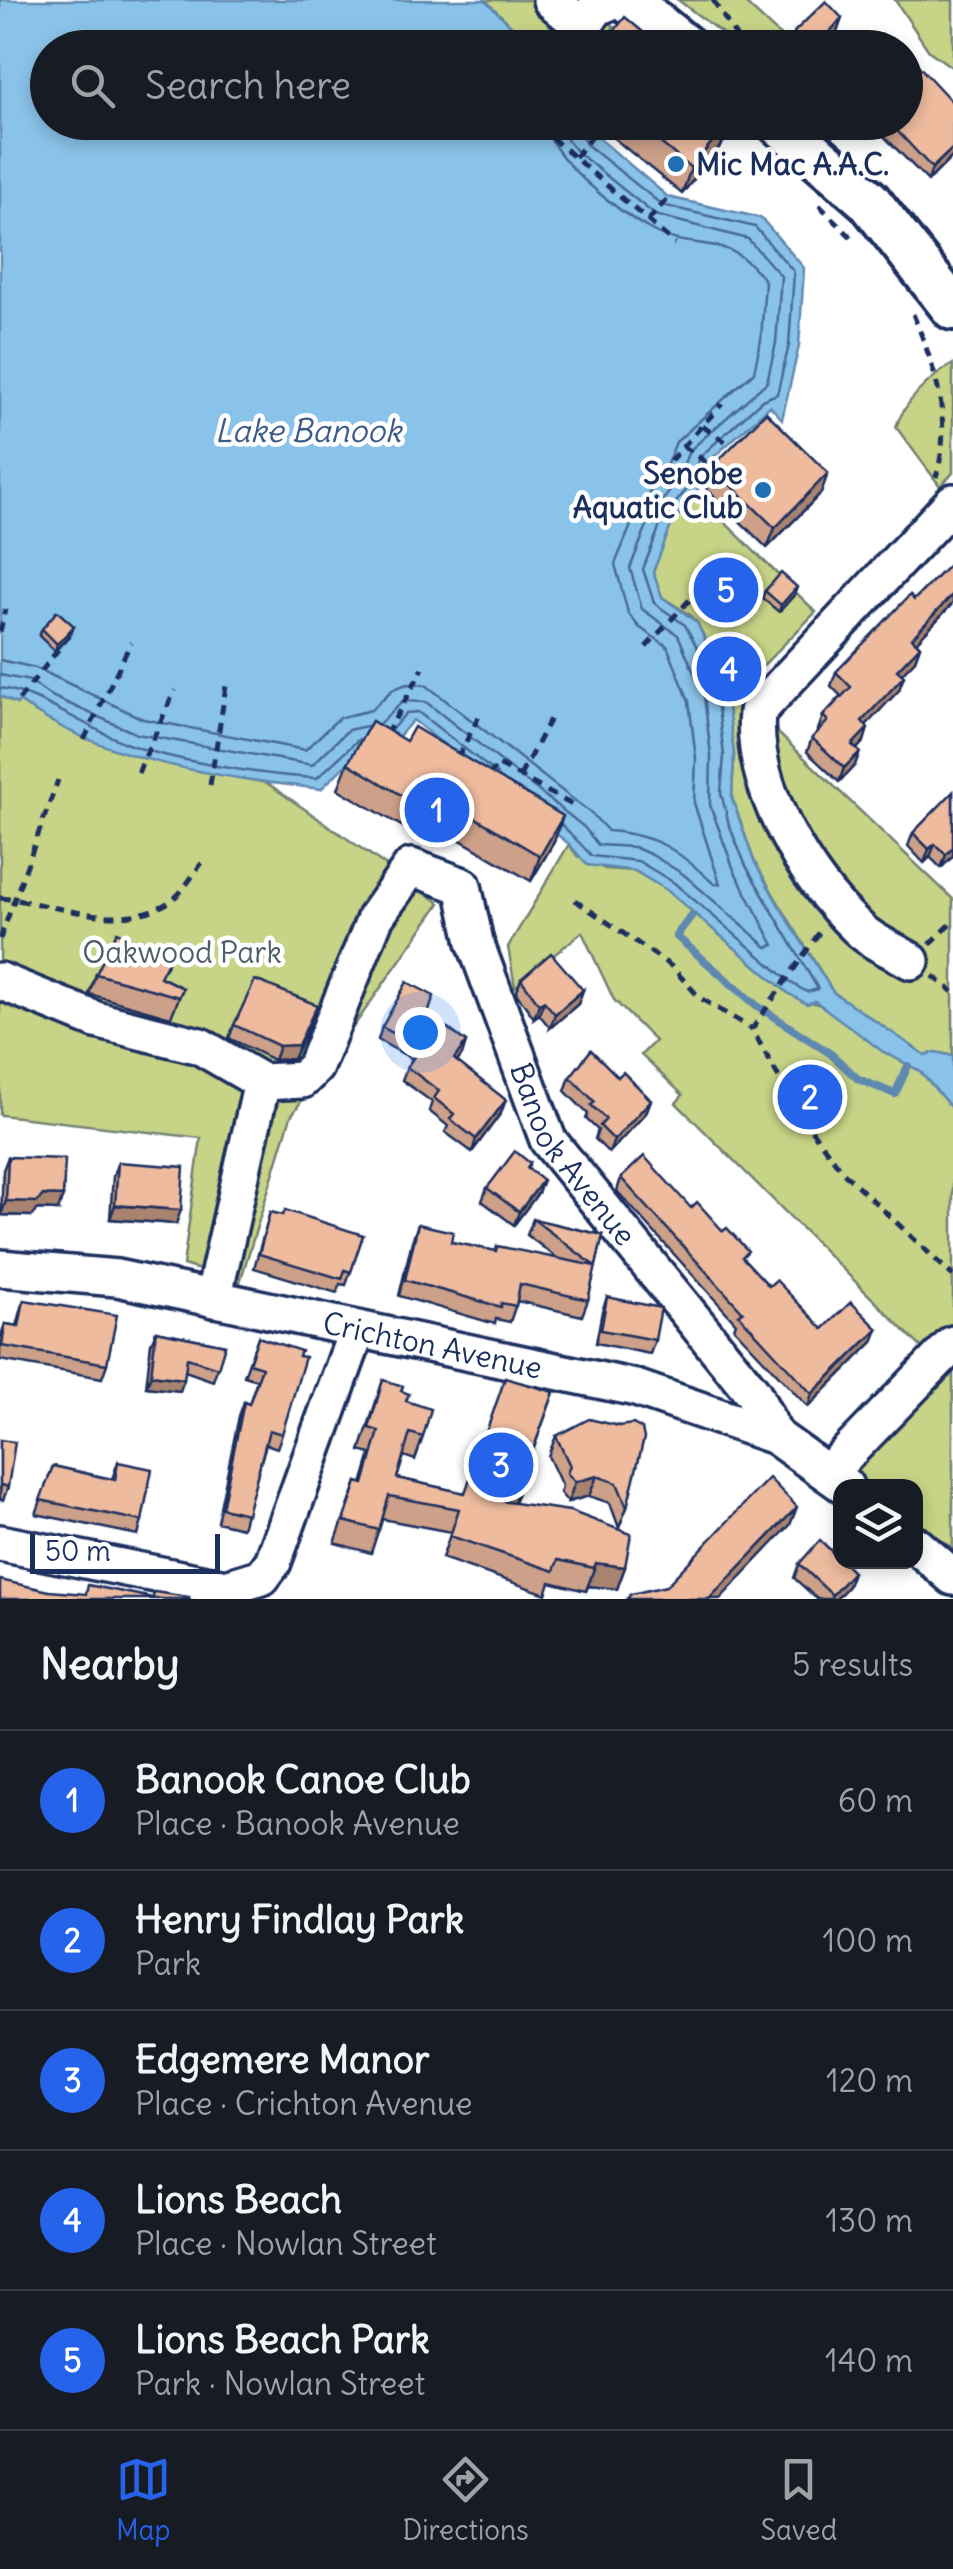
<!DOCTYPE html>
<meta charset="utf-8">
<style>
body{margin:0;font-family:Delius,sans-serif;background:#20242c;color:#f1f3f6}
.controls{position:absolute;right:30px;bottom:30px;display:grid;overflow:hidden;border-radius:20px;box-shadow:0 5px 15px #0003}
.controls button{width:90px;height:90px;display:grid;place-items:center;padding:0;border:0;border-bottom:2px solid #363941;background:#171b24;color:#f1f3f6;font:50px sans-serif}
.scale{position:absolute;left:30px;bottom:25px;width:190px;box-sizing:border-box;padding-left:10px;border:5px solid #1b2f5e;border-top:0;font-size:28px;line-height:35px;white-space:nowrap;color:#1b2f5e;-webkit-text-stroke:8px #fff;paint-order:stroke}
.you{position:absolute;left:420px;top:1032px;width:35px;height:35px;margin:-25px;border:8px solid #fff;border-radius:50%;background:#1a73e8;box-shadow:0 0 0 15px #1a73e833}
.badge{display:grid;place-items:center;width:65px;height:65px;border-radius:50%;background:#2563eb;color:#fff;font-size:32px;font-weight:700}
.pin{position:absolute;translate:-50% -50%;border:5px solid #fff;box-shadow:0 2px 10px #0006}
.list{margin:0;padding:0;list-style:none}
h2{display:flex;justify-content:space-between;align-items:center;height:130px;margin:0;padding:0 40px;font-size:42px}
h2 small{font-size:32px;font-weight:400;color:#9ea1a6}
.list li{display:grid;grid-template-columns:65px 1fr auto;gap:30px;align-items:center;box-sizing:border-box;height:140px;padding:0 40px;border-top:2px solid #363941}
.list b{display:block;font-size:38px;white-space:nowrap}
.list p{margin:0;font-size:32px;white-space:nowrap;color:#9ea1a6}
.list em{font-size:32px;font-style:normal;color:#9ea1a6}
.icon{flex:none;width:55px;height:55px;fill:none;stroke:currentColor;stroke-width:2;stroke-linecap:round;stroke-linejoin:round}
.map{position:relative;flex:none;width:953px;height:1599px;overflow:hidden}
.search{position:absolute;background:#171b24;box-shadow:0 5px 15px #0003;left:30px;right:30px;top:30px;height:110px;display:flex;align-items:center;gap:25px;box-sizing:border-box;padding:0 35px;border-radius:55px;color:#9ea1a6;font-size:38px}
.sheet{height:830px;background:#171b24}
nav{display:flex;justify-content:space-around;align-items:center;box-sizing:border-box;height:140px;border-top:2px solid #363941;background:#171b24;font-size:28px;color:#9ea1a6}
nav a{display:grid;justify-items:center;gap:5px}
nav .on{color:#2563eb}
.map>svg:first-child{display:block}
</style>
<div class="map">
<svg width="953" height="1599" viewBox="0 0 953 1599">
<rect width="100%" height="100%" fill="#fff"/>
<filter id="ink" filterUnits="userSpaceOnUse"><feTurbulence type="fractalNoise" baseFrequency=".01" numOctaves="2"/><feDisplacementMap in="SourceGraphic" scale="20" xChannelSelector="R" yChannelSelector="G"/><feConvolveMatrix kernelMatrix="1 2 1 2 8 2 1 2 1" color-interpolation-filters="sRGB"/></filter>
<g filter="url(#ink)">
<g fill="#c7d386" stroke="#718172" stroke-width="2.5">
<path d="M485,0H581L614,26L599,47H533Z"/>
<path d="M678,0H742L785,40L779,47H740Z"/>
<path d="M895,0H953V68L929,51Z"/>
<path d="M953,364V473L940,486L896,427C904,402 930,377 953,364Z"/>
<path d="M696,494L816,612L736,693L953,899V1056L936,1052L925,1056L833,992L778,902L754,861L732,798L734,754L722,681L703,634L690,615L662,597L653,572L672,522Z"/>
<path d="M0,696L17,704L19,700L62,726L139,757L267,783L440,903L291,1116L240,1282L183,1265L201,1138L0,1115Z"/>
<path d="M569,844L577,856L605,869L635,871L668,891L788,993L828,1008L882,1051L920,1071L953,1110V1548L916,1524V1486H858L819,1462L926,1352L676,1103L683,1095L641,1055L655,1041L614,1000L582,932L515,987L508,947Z"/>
</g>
<path fill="#8ac3e9" stroke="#5e88b1" stroke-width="2.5" d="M0,0H485L533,47L48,48V122L581,123L668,197L761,218L804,268L799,346L782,419L770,406L707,463L696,494L672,523L653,572L662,597L697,622L726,690L734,754L732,798L754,861L777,902L833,992L925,1055L936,1052L953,1056V1110L920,1071L882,1051L815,1001L807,1004L788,993L668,891L635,871L587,865L569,844L413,720L376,763L363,748L321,789C221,777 101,762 19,701L17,704L0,696Z"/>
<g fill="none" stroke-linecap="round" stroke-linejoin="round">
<g stroke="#476a96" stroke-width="2.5">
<path d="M0,660L36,668L143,719L305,750L339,718L371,710L393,689L407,684L426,685L592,814L608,831C658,835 678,850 714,884H720L694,803L696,759L689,701L667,646L639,627L628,613L615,564L639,506L662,476L676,442L754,372L761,340L765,281C726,228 698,255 651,230C620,213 547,157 546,122"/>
<path d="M0,675L30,681L49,695L137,734L312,765L348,730L367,726"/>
<path d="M0,688C37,692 95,733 133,746C180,762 268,776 317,778L359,739"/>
<path d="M380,723L403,701L426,702L584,827L598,845L634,847L652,855L683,874L767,947L774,945L734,870L710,805L711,756L704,696L678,635L642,609L630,568L652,513L676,484L689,451L767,382L776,343L781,276L748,239L655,215L576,151L564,136L561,122"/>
<path d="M391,730L406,713L418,712L497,774"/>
<path d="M562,825L592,856L638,861L673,882L793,984L807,992L818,989L746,866L729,825L721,793L724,755L716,693L698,649L685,625L654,603L643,569L663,518L687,489L700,457L762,400L777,394L789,345L794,272L755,227L662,205L586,144L574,122"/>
</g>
<path stroke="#5e88b1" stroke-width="8" d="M692,915L676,936L756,1005L831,1054L858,1079L895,1094L908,1066"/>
<g stroke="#1b2f5e" stroke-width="42">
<g id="minor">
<path d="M551,0L583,27L596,8L614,0"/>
<path d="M911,961C895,951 872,942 859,929C805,878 750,788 757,712L953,502"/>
<path id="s1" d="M0,981L96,1020L200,1046L262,1082L302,1080L315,1067L375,918L411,867L463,886L475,942L548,1140L753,1393L775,1436"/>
<path id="s2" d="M0,1268L117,1278L636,1388L775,1436L845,1486"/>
<path d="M213,1299L262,1082"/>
<path d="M828,1473L953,1344"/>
<path d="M0,1543L226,1588L262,1577L273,1562L357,1330"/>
<path d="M916,1545L953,1577"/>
</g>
</g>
<g stroke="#1b2f5e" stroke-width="50">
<g id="major">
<path d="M627,0L686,48"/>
<path d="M778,122L869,201L953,308"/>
</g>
</g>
<g stroke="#1b2f5e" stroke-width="5" stroke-dasharray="10 8" stroke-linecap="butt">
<path d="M713,0L743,48"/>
<path d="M735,122L747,134"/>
<path d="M538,126L675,244"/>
<path d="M575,157L592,136"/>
<path d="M819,205L854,240"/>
<path d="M648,221L669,197"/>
<path d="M913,314C935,367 953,421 936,477"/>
<path d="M702,426L729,444"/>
<path d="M683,446L707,463"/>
<path d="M658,474L722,404"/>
<path d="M0,632L5,609"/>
<path d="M646,647L693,596"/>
<path d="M19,700L71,633"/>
<path d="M386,735L423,668"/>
<path d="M84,740L131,642"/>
<path d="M458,758L482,710"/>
<path d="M138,773L175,690"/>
<path d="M520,776L551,717"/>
<path d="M489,777L497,764L576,807"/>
<path d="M210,785L226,686"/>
<path d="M0,898C53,902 122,935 172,900C183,892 193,874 202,863"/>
<path d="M575,900L671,966L700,998L752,1029"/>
<path d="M819,933L752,1029L798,1112L843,1172L953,1276"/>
<path d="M0,939L58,780"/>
<path d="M930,944L953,922"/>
<path d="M933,976L953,992"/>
</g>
<use href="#minor" stroke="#fff" stroke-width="35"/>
<use href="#major" stroke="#fff" stroke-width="42"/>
</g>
<g fill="#cda189" stroke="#1b2f5e" stroke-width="2.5">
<path d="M842,18L837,32L823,48H789L795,31Z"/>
<path d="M594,122H734L729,135L682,194Z"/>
<path d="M854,122H906L953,156L928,181L872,124L864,132Z"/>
<path d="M712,467L821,493L767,548L705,487Z"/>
<path d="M953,561V603L916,642L920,646L915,660L901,674L899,690L866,725L868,728L864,741L857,749L855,765L839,782L807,752L812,738L819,731L818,730L823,716L841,696L831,686L836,672L914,600Z"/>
<path d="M765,591L795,594L779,612L762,598Z"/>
<path d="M74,626L71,633L55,651L39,636L42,629Z"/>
<path d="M372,721L554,842L531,881L433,824L424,839L338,789L348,763Z"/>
<path d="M953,792V856L941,868L930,857L924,863L908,846L913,833Z"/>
<path d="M96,974L163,978L183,988L171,1017L89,994Z"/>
<path d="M521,979L583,990L578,1004L550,1028L539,1014L534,1018L516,993Z"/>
<path d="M428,1014L466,1042L462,1055L457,1062L501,1113L472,1152L445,1132L448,1126L429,1111L432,1102L402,1080L407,1067L412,1059L378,1040L382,1027Z"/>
<path d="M312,1019L293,1059L274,1060L229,1038L234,1025Z"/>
<path d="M570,1077L646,1113L609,1153L595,1139L598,1130L586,1119L588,1114L565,1091Z"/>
<path d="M8,1157L58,1210L38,1209L32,1216L1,1215L3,1170Z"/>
<path d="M118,1162L176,1224L110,1219L113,1176Z"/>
<path d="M530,1163L528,1169L538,1193L514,1225L482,1201L487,1188Z"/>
<path d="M621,1178L691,1208L745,1260L769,1286L823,1329L873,1342L808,1407L734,1328L736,1323L617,1191Z"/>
<path d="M270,1212L363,1235L346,1285L340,1284L337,1293L254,1268Z"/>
<path d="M533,1219L603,1235L588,1300L582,1316L517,1301L510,1322L496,1319L495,1324L399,1296L412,1241L418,1224L451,1242L495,1251L557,1258L527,1235Z"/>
<path d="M607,1297L655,1340L650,1354L596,1343L602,1311Z"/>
<path d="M24,1300L107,1364L102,1378L0,1360V1338L5,1324L17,1326Z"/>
<path d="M156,1331L225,1345L213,1381L185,1371L180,1391L146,1387L151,1343Z"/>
<path d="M258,1337L282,1434L277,1448L266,1444L242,1528L217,1522L239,1416L244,1402L249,1404L257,1380L244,1376Z"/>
<path d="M383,1380L401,1391L423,1437L415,1460L404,1456L397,1478L464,1493L554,1392L514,1503L625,1567L617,1589L588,1586L586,1591L550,1582L546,1594L442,1558L451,1532L382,1519L371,1553L335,1543L357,1482L362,1484L371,1454L360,1451Z"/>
<path d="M619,1426L627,1507L619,1528L610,1503L589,1496L568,1502L560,1493L562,1486L548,1456L556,1436Z"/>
<path d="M0,1440L8,1487L3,1500H0Z"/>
<path d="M118,1462L142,1521L138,1535L36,1514L53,1466L112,1479Z"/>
<path d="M799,1564L848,1586L836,1599H817L794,1578Z"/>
</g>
<g fill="#a7836f" stroke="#1b2f5e" stroke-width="2.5">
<path d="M842,18L837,32L823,48H815Z"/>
<path d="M728,122H734L729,135L682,194L691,168Z"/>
<path d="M953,148V156L928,181L932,168Z"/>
<path d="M828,473L821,493L767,548L775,528Z"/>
<path d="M797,587L795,594L779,612L781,605Z"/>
<path d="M953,594V603L907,652L912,638Z"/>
<path d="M74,626L71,633L55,651L57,644Z"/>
<path d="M920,646L915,660L892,684L897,670Z"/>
<path d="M904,676L899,690L857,735L862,721Z"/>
<path d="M868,728L864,741L848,758L852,745Z"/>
<path d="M860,752L855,765L839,782L844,768Z"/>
<path d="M442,798L433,824L424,839L433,814Z"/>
<path d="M563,816L554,842L531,881L540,856Z"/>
<path d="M935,844L930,857L924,863L929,849Z"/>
<path d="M953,847V856L941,868L946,855Z"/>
<path d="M583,990L578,1004L550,1028L555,1014Z"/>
<path d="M544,1001L539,1014L534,1018L539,1004Z"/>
<path d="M317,1005L293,1059L274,1060L279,1046Z"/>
<path d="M466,1042L462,1055L449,1072L454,1059Z"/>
<path d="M506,1100L501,1113L472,1152L476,1139Z"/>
<path d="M651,1100L646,1113L609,1153L614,1140Z"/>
<path d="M543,1180L538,1193L514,1225L519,1212Z"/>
<path d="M43,1195L63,1196L58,1210L38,1209L32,1216L1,1215L6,1201Z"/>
<path d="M115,1205L181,1210L176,1224L110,1219Z"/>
<path d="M878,1329L873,1342L808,1407L812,1394Z"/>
<path d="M151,1375L184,1379L180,1391L146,1387Z"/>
<path d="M597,1476L589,1496L568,1502L575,1482Z"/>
<path d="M517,1494L509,1517L493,1500Z"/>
<path d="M797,1507L790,1525L720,1599H709Z"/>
<path d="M596,1563L625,1567L617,1589L588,1586L586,1591Z"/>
<path d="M853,1572L848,1586L836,1599H831L832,1595Z"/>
</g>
<g fill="#eebb9f" stroke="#1b2f5e" stroke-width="2.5">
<path d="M826,1L842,18L815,48H802L793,38L795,31Z"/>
<path d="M625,17L662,48H601Z"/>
<path d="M916,63L953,103V148L932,168L889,122H906V74Z"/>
<path d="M635,122H728L691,168Z"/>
<path d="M766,412L828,473L775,528L712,467Z"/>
<path d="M953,561V594L912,638L920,646L897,670L904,676L862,721L868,728L852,745L860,752L844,768L812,738L828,721L823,716L851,687L836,672L910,595L914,600Z"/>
<path d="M781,573L797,587L781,605L765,591Z"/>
<path d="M57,611L74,626L57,644L42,629Z"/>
<path d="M372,721L406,741L414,727L563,816L540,856L442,798L433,814L348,763Z"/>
<path d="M953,792V847L946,855L935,844L929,849L913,833Z"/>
<path d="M117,932L170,958L160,977L183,988L179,997L96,974Z"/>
<path d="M551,953L583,990L555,1014L544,1001L539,1004L521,979Z"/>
<path d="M255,980L317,1005L298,1045L279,1046L234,1025Z"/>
<path d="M407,982L434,996L428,1014L466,1042L454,1059L506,1100L476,1139L450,1119L454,1114L434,1098L439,1091L407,1067L420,1048L382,1027Z"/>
<path d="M591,1050L618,1077L623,1072L651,1100L614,1140L600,1126L606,1119L591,1105L595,1102L570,1077Z"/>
<path d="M515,1151L530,1163L527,1168L543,1180L519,1212L487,1188Z"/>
<path d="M644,1156L691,1208L697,1202L723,1231L727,1228L748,1251L742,1257L769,1286L776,1280L823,1329L851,1302L878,1329L812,1394L739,1315L743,1312L621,1178Z"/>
<path d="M8,1157L65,1159L63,1196L43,1195L37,1202L6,1201Z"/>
<path d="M118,1162L184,1167L181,1210L115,1205Z"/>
<path d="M285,1210L363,1235L351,1272L345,1270L342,1279L259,1254L270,1212L283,1215Z"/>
<path d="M533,1219L603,1235L588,1300L520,1284L516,1306L501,1303V1307L405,1280L418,1224L453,1232L451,1242L496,1251L497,1246L595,1266Z"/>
<path d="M607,1297L661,1308L655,1340L601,1330Z"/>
<path d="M24,1300L117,1315L107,1364L2,1346L5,1324L19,1326Z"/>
<path d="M156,1331L225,1345L218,1368L187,1358L184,1379L151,1375Z"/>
<path d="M258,1337L301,1351L299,1356L305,1357L282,1434L269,1430L247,1514L222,1508L244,1402L249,1404L262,1367L249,1363Z"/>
<path d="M505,1378L554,1392L517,1494L493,1500L570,1511L631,1534L625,1567L596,1563L594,1568L558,1560L554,1571L450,1536L459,1509L389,1496L379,1530L344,1521L357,1482L364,1484L379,1431L369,1428L383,1380L403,1386L401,1391L409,1394L406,1401L431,1409L423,1437L410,1433L397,1478L465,1493Z"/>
<path d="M589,1419L619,1426L633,1424L642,1429L644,1438L627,1507L617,1483L597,1476L575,1482L567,1473L570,1466L556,1436Z"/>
<path d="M0,1440L15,1442L8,1487L1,1485L0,1492Z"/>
<path d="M118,1462L152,1469L142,1521L40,1500L53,1466L115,1480Z"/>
<path d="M769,1478L797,1507L709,1599H627L631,1594L666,1586Z"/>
<path d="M820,1540L853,1572L832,1595L799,1564Z"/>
<path d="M0,1580L49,1591L86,1594L88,1585L153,1598L154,1592L189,1597L188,1599H0Z"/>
</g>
</g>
<g fill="#1f6fb2" stroke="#fff" stroke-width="4">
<circle cx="676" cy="164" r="10"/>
<circle cx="763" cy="490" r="10"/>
</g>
<g text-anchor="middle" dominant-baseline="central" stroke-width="9" stroke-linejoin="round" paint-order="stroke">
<g font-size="30" font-weight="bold" fill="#1b2f5e" stroke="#fff" text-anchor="start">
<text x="696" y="164">Mic Mac A.A.C.</text>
<text x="743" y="473" text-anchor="end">Senobe<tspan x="743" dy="34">Aquatic Club</tspan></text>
</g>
<g font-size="30" fill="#4f606a" stroke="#fff">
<text x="182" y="952">Oakwood Park</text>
</g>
<g font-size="30" fill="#1b2f5e" stroke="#fff">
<text stroke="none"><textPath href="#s1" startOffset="912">Banook Avenue</textPath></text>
<text stroke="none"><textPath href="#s2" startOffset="440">Crichton Avenue</textPath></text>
</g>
<g font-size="32" font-style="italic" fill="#3c5b88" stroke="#fff">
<text x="308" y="430">Lake Banook</text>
</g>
</g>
</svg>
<div class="controls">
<button><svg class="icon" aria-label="layers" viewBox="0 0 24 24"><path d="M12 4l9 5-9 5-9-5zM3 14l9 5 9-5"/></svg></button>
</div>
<div class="scale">50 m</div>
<div class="you"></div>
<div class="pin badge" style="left:437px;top:810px">1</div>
<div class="pin badge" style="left:810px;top:1097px">2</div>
<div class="pin badge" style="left:501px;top:1465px">3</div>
<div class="pin badge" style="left:729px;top:669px">4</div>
<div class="pin badge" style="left:726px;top:590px">5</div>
<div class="search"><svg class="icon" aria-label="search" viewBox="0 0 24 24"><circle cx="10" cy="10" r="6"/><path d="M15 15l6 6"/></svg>Search here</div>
</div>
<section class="sheet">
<h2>Nearby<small>5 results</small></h2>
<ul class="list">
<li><span class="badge">1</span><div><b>Banook Canoe Club</b><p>Place · Banook Avenue</p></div><em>60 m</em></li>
<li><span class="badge">2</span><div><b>Henry Findlay Park</b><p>Park</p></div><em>100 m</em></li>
<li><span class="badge">3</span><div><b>Edgemere Manor</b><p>Place · Crichton Avenue</p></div><em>120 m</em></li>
<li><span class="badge">4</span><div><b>Lions Beach</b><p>Place · Nowlan Street</p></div><em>130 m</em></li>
<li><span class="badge">5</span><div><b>Lions Beach Park</b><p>Park · Nowlan Street</p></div><em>140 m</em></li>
</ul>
</section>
<nav>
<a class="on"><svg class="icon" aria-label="map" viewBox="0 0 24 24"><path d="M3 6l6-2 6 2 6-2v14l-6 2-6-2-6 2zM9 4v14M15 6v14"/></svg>Map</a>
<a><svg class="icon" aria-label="directions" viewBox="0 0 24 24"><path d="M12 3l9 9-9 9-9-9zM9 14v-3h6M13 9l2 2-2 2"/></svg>Directions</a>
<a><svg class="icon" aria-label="saved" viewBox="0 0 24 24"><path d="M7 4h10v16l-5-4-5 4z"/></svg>Saved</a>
</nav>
